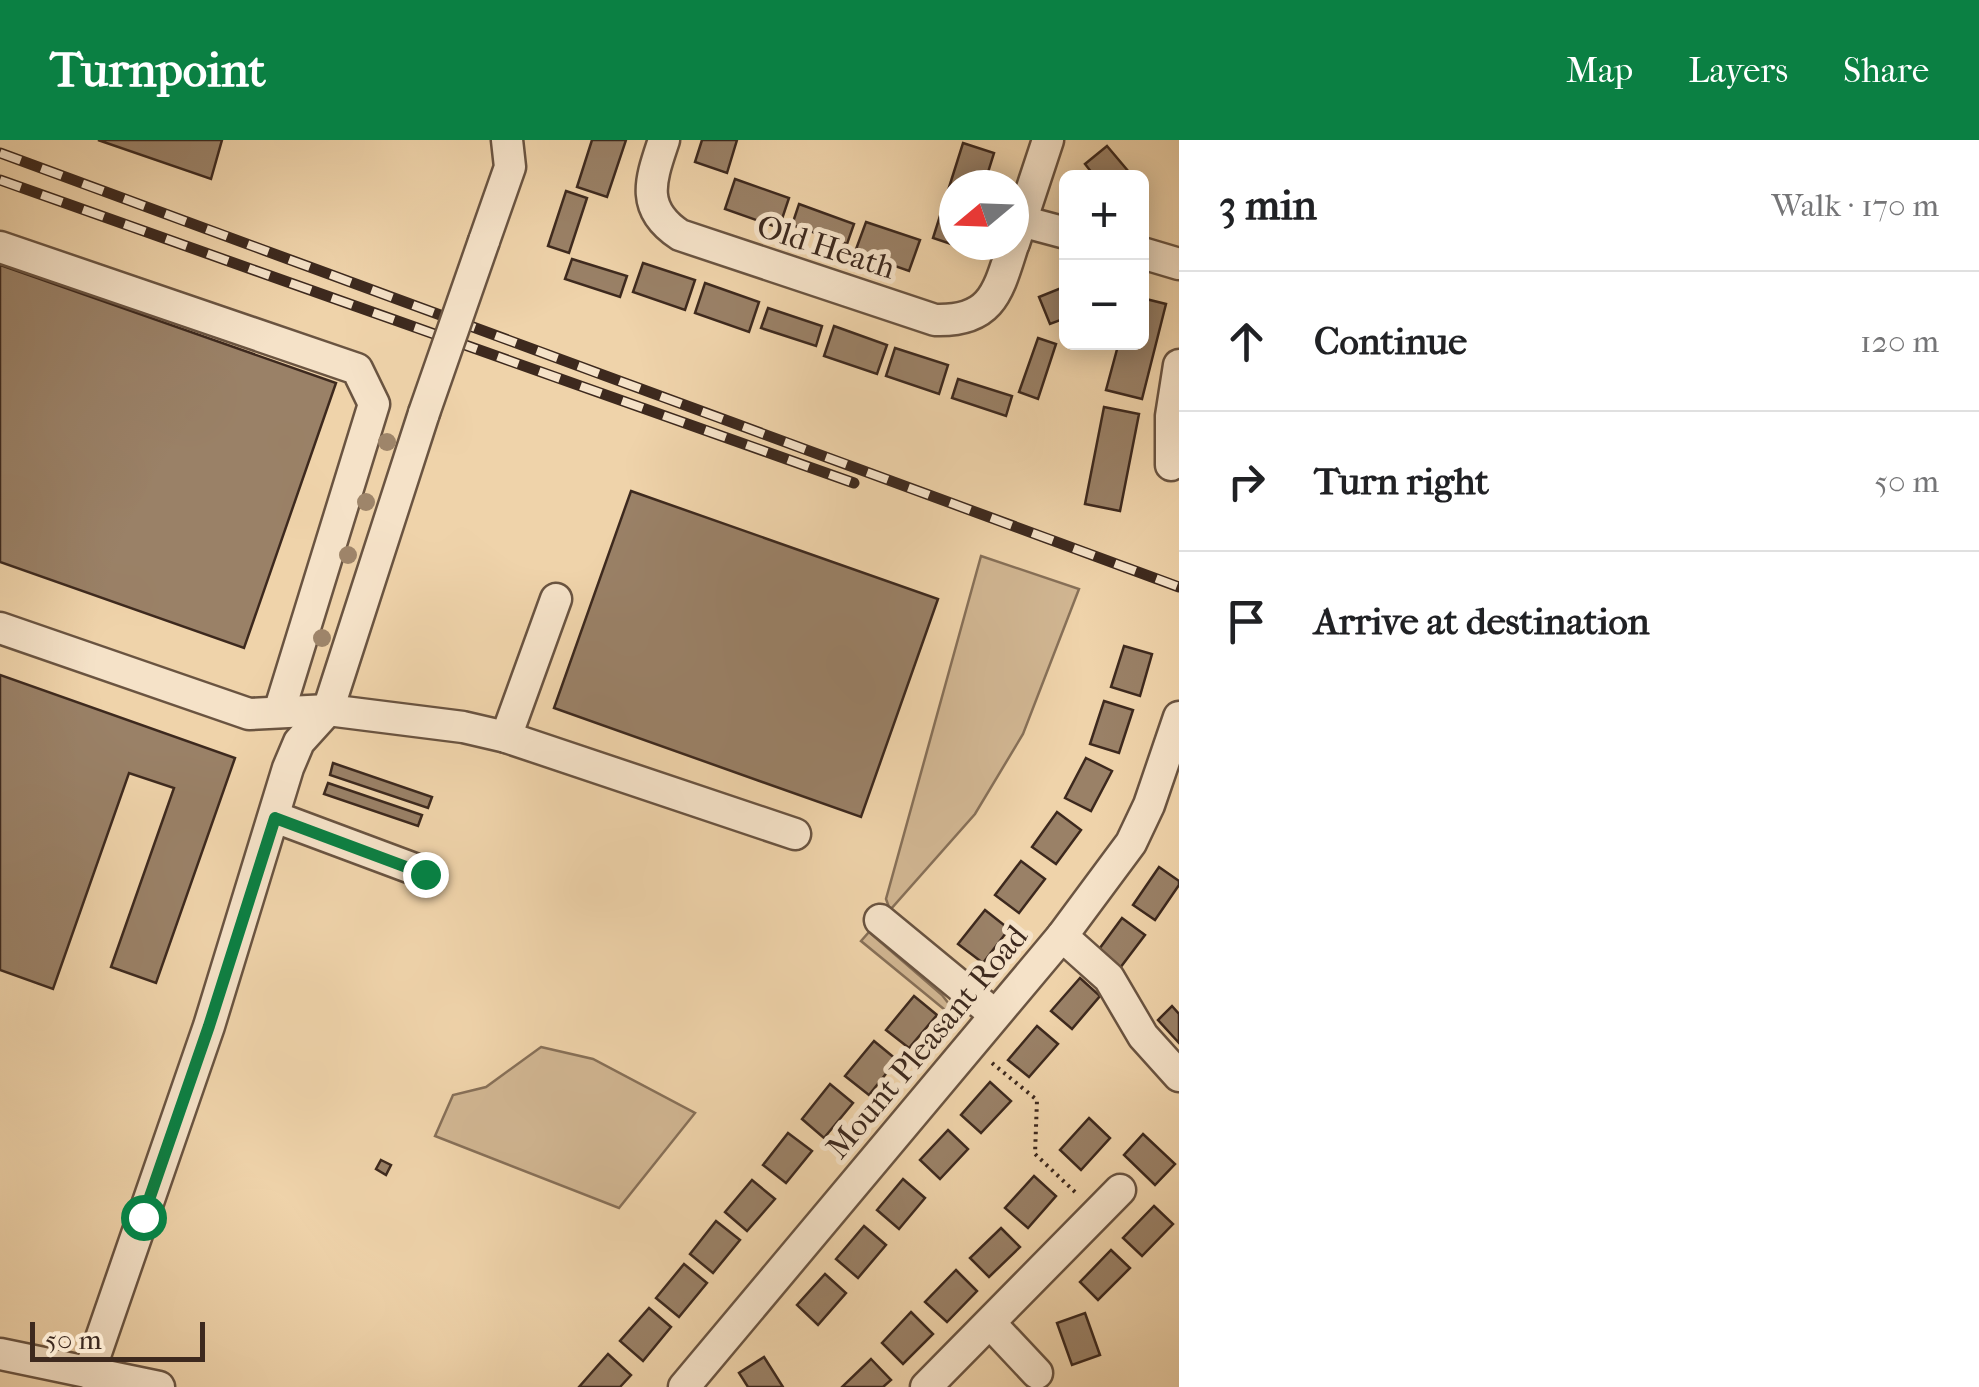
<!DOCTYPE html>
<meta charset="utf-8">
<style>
body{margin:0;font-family:"IM FELL French Canon",serif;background:#f2f2f2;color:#202124}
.controls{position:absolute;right:30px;top:30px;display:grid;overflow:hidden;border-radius:15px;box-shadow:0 5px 25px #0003}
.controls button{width:90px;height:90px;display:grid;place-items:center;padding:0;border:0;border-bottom:2px solid #e0e0e0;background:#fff;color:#202124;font:50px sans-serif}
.compass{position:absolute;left:939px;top:30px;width:90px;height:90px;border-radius:50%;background:#fff;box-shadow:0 5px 25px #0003;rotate:251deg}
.scale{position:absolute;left:30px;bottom:25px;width:175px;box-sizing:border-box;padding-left:10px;border:5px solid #3d291e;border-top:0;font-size:28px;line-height:35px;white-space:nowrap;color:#3d291e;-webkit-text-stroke:8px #f5e2c8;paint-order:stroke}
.stop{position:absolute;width:30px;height:30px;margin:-22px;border:8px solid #0b8043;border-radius:50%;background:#fff}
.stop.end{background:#0b8043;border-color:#fff;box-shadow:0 2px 10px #0008}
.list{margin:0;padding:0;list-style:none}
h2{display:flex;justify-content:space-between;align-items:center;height:130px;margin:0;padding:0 40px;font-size:42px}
h2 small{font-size:32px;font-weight:400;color:#757577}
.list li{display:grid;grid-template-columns:65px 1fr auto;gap:30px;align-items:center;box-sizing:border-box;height:140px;padding:0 40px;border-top:2px solid #e0e0e0}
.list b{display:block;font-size:38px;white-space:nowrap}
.list em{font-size:32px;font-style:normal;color:#757577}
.icon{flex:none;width:55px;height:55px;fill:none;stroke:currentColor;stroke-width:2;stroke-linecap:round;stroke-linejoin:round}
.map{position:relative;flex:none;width:1179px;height:1247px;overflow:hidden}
header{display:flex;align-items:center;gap:60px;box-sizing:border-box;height:140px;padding:0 50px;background:#0b8043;color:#fff}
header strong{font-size:48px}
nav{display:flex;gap:55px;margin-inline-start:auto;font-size:35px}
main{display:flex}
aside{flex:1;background:#fff}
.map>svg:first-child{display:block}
</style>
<header>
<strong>Turnpoint</strong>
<nav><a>Map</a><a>Layers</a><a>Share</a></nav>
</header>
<main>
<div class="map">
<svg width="1179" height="1247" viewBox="0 0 1179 1247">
<rect width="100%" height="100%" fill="#efd3aa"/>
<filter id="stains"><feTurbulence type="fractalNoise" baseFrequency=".002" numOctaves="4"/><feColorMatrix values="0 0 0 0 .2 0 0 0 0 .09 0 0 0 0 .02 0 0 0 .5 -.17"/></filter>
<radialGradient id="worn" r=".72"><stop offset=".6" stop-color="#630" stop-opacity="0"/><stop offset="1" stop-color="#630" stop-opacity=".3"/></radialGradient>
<g fill="#d1b692" stroke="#877058" stroke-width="2.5">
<path d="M981,416L1079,449L1023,594L975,674L890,770L886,759Z"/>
<path d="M869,792L942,855L956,873V879L861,801Z"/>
<path d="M541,907L593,919L695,973L619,1068L435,996L453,955L486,947Z"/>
</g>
<g fill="#9a8167" stroke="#3d291e" stroke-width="2.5">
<path d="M98,0H222L211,39Z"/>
<path d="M592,0H626L607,57L577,47Z"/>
<path d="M702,0H737L727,33L695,22Z"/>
<path d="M963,3L994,13L984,45H954V105L933,98Z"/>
<path d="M1107,6L1134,38H1096L1085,24Z"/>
<path d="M735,39L789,58L779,88L725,69Z"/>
<path d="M566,51L587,58L569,113L548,106Z"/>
<path d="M799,64L854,84L847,104L792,85Z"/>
<path d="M866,82L920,100L909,131L855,112Z"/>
<path d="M572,119L627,136L620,157L565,139Z"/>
<path d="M643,123L695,140L685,170L633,152Z"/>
<path d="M0,125L336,243L244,508L0,422Z"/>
<path d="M705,143L759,162L749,192L695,173Z"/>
<path d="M1066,146V178L1050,184L1039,157Z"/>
<path d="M1142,158L1166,164L1142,259L1106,250L1119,202H1142Z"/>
<path d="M768,168L822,186L816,206L761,188Z"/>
<path d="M834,186L887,205L877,234L824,216Z"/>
<path d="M1038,198L1056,204L1038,259L1019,252Z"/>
<path d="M895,208L948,225L939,254L886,236Z"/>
<path d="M958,239L1012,256L1006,276L952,258Z"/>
<path d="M1104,267L1139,274L1120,371L1085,364Z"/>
<path d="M631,351L938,459L861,677L554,568Z"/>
<path d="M1124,506L1152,514L1140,556L1111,547Z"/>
<path d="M0,535L235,618L156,843L111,827L174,648L129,633L53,849L0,830Z"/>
<path d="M1104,561L1133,570L1119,613L1090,604Z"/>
<path d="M1086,618L1112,631L1091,671L1065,658Z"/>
<path d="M333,623L432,657L428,668L330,635Z"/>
<path d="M328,643L422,675L418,686L324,654Z"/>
<path d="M1057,672L1081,690L1056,724L1032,707Z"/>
<path d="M1021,721L1045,739L1019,773L995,755Z"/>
<path d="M1159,727L1179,741V745L1155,780L1133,765Z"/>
<path d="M985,770L1009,789L983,823L958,804Z"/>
<path d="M1122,778L1145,795L1120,828L1097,812Z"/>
<path d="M1080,838L1100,856L1072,889L1051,871Z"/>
<path d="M914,856L937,875L909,908L886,890Z"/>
<path d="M1172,866L1179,874V903L1158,880Z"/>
<path d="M1037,886L1058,904L1029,937L1008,920Z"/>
<path d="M874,901L897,920L869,955L845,936Z"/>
<path d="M990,942L1011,961L981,993L961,975Z"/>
<path d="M830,944L853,963L824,998L802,979Z"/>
<path d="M1089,978L1110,998L1081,1030L1060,1010Z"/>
<path d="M948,990L968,1009L940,1039L920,1020Z"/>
<path d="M788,993L812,1011L786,1043L763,1025Z"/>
<path d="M1143,994L1175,1024L1155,1045L1124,1015Z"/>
<path d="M381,1020L391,1025L386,1035L376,1029Z"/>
<path d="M1034,1036L1056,1056L1028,1088L1005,1068Z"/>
<path d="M903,1039L925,1058L899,1089L877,1070Z"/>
<path d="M752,1040L775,1059L747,1091L725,1072Z"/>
<path d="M1154,1066L1173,1084L1142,1116L1123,1098Z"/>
<path d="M716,1081L740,1100L713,1133L690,1114Z"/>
<path d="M864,1086L886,1105L858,1138L836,1119Z"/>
<path d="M1001,1088L1020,1107L989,1137L970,1118Z"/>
<path d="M1111,1110L1130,1128L1098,1160L1080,1142Z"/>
<path d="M684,1124L707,1143L679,1177L656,1158Z"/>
<path d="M956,1130L977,1151L947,1182L925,1162Z"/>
<path d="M825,1134L846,1153L818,1185L797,1165Z"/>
<path d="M649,1168L671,1187L643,1221L620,1201Z"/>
<path d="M911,1172L933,1194L903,1224L882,1203Z"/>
<path d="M1085,1173L1100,1215L1072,1225L1057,1183Z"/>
<path d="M608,1214L631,1235L620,1247H579Z"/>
<path d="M764,1217L783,1247H748L739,1233Z"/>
<path d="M871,1219L891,1240L883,1247H842Z"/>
</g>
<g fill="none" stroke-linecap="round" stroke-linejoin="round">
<g stroke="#6a5441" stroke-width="35">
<g id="minor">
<path d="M664,0C651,39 639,68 680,95L935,180C992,182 998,152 1013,105"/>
<path d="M1021,81L1066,93"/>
<path d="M484,101L510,27L507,0"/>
<path d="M1014,103L1048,0"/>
<path d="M0,107L357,229L374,264L279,572"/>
<path d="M1142,113L1179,124"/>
<path d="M1171,325V276L1179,225"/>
<path d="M0,488L249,574L328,570L463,587L506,597L795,694"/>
<path d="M506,597L556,459"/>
<path d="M275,677L425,733"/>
<path d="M880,780L994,874"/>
<path d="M1062,796L1109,838L1143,896L1179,936"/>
<path d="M990,1183L1037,1233"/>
<path d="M0,1214L159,1247"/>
<path d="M89,1233L209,886L288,628L299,602L328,570L424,273"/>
<path d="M684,1247L1062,796L1131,703L1149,665L1179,577"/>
<path d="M926,1247L1120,1050"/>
</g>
</g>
<path stroke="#3d291e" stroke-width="4" stroke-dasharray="2.5 5" stroke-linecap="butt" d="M992,923L1037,960L1035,1014L1075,1052"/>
<use href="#minor" stroke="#f5e2c8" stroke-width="30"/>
<g stroke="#3d291e" stroke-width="11">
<g id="rail">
<path d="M0,13L1179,447"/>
<path d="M0,40L854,343"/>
</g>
</g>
<use href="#rail" stroke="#f5e2c8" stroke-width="8" stroke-dasharray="22" stroke-linecap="butt"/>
<g stroke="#6a5441" stroke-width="35" stroke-linecap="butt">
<path id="minor-bridge" d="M424,273L484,101"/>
</g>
<use href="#minor-bridge" stroke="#f5e2c8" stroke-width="30"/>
</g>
<g fill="#9e856a">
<circle cx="387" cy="302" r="9"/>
<circle cx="366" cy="362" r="9"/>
<circle cx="348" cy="415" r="9"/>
<circle cx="322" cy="498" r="9"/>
</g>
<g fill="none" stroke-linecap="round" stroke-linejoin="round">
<path stroke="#0b8043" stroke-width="12" d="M143,1077L209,886L275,678L425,734"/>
</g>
<g text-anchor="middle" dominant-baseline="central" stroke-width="10" stroke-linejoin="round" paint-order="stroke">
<g font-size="32" fill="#3d291e" stroke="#f5e2c8">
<text transform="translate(826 107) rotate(18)">Old Heath</text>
<text transform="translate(927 902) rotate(-50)">Mount Pleasant Road</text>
</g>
</g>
<rect width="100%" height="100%" filter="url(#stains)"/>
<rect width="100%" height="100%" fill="url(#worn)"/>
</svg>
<div class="controls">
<button>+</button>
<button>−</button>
</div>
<svg class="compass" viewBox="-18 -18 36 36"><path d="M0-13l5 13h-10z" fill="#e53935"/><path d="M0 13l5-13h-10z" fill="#757577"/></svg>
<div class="scale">50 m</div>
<div class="stop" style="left:143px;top:1077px"></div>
<div class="stop end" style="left:425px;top:734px"></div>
</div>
<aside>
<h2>3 min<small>Walk · 170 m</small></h2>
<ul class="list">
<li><svg class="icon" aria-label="ahead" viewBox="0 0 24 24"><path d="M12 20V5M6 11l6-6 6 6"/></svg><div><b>Continue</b></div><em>120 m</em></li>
<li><svg class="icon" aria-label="right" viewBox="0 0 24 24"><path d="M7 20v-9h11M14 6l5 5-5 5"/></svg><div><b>Turn right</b></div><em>50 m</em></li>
<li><svg class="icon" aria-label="arrive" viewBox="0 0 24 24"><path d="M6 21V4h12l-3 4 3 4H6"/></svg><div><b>Arrive at destination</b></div></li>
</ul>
</aside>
</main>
